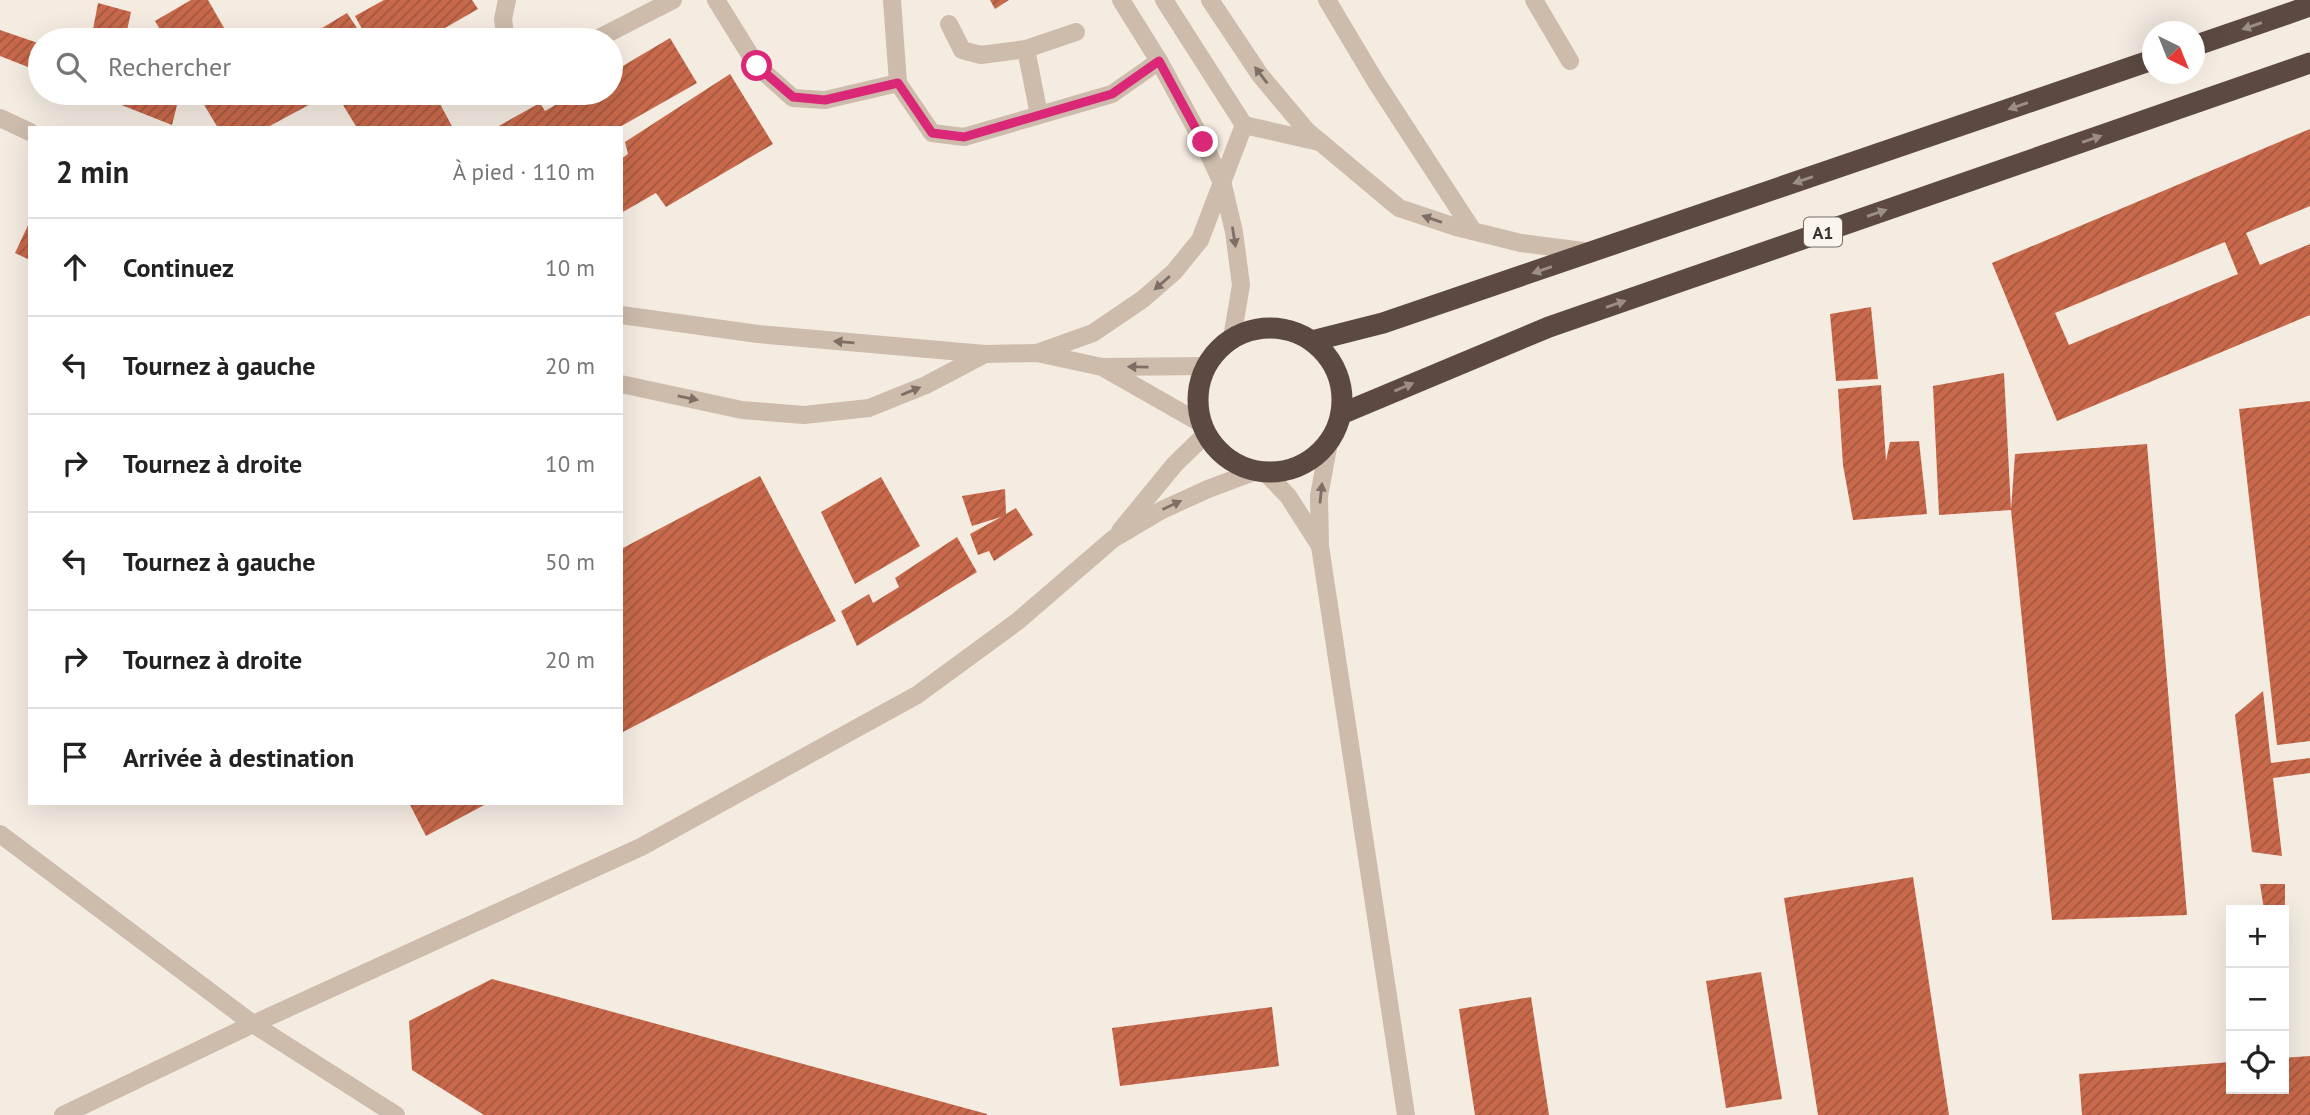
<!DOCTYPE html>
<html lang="fr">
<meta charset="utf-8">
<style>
body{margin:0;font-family:"PT Sans",sans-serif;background:#f6f6f6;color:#222}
.controls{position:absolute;right:21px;bottom:21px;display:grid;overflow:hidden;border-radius:0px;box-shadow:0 7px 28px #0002}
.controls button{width:63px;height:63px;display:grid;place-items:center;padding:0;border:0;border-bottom:2px solid #e0e0e0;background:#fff;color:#222;font:35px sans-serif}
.compass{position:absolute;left:2142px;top:21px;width:63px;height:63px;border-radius:50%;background:#fff;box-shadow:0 7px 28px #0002;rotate:137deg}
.stop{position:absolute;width:21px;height:21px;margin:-16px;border:5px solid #db2777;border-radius:50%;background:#fff}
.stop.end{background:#db2777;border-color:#fff;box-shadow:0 2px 7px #0008}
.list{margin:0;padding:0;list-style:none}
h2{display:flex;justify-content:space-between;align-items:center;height:91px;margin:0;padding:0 28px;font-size:30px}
h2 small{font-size:23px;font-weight:400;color:#767676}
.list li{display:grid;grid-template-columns:46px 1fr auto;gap:21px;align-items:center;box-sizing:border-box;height:98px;padding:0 28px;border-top:2px solid #e0e0e0}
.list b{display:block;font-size:26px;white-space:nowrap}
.list em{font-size:23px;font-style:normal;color:#767676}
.icon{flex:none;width:38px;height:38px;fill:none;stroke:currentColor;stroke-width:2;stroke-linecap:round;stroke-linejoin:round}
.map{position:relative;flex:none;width:2310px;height:1115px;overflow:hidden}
.search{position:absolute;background:#fff;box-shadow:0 7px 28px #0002;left:28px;top:28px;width:595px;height:77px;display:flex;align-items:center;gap:18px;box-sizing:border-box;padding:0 24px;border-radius:38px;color:#767676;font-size:26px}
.panel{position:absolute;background:#fff;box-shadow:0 7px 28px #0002;left:28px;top:126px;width:595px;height:679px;border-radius:0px}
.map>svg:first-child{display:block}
</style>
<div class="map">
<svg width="2310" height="1115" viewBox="0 0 2310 1115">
<defs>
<pattern id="building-hatch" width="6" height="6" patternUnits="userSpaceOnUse" patternTransform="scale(1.75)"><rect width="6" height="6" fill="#c8694b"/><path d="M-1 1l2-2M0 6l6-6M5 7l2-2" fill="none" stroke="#a4573f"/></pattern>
</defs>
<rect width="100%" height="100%" fill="#f4ebe1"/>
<g fill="url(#building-hatch)" fill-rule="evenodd">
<path d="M191,0H208L231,40H166L155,21Z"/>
<path d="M384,0H472L478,9L424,40H368L355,16Z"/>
<path d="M990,0H1009L995,9Z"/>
<path d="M98,3L131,12L125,40H91Z"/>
<path d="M347,13L365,40H302Z"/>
<path d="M0,30L38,43L28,67L0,56Z"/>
<path d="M670,38L697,83L618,128H495L540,103L545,111L576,93H611V73Z"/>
<path d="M730,74L773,144L666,207L656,193L621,213V159L628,154L625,142Z"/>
<path d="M91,93H180L172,125Z"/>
<path d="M197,93H331L266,128H218Z"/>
<path d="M339,93H434L453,128H357L337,95Z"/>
<path d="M2310,129V206L2246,233L2260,265L2310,244V315L2057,421L1992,263ZM2225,242L2238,274L2069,345L2055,313Z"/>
<path d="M30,221V260L15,253Z"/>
<path d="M1871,307L1878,379L1836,381L1830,314Z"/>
<path d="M2004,373L2011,510L2015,454L2147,444L2187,915L2052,920L2011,510L1939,515L1933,386Z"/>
<path d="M1881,385L1886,461L1890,442L1919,441L1927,514L1853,520L1843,465L1838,389Z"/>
<path d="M2310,401V741L2277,745L2239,409Z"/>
<path d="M760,476L836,621L621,733V549Z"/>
<path d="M881,477L920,546L855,584L821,512Z"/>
<path d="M1005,489L1006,514L1016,508L1033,535L994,561L989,551L978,555L970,534L1001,517L972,526L962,496Z"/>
<path d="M957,537L977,572L857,646L841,611L869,594L873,603L899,587L895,578Z"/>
<path d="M2263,691L2271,763L2310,758V773L2273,778L2282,856L2252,852L2235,715Z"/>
<path d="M409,803H488L426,836Z"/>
<path d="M1913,877L1949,1115H1818L1784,898Z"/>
<path d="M2260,884H2285V908L2264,910Z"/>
<path d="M1761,972L1782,1099L1726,1108L1706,981Z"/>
<path d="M492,979L987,1114V1115H484L412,1070L409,1021Z"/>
<path d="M1531,997L1549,1115H1475L1459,1009Z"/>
<path d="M1272,1007L1279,1066L1120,1086L1112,1028Z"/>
<path d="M2310,1056V1115H2082L2079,1074L2231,1062V1089H2284V1058Z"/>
</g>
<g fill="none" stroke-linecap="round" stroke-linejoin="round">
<g stroke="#cdbbac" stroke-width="18">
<path d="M716,0L757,66L793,98L825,100L898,83L932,133L964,137L1112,94L1159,61"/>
<path d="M892,0L898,83"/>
<path d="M1121,0L1159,61L1203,142L1223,185L1234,232L1241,285L1232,338"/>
<path d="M1210,0L1260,75L1307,131L1399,208L1456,227L1521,243L1591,252"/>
<path d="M1327,0L1376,82L1473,231"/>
<path d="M1534,0L1570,61"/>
<path d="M949,24L962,50L981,55L1026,49L1039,115"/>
<path d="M506,40L503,19L507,0"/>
<path d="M595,40L673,0"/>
<path d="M1026,49L1076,32"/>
<path d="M0,118L30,132"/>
<path d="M1244,125L1319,142"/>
<path d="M621,315L758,334L985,354L1037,353L1102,367"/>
<path d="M1037,353L1093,333L1143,299L1174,272L1200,240L1244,125L1164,0"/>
<path d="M621,384L742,410L804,415L869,408L926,385L985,354"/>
<path d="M1202,424L1102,367L1206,366"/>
<path d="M1329,442L1319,496L1320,546L1406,1115"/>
<path d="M1265,472L1288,496L1320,546"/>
<path d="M1120,531L1175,464L1206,434"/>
<path d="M0,834L253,1024L396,1115"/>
<path d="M63,1115L253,1024L641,847L917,695L1018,621L1113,539L1162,510L1208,489L1256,471"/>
</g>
<g stroke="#5c4a42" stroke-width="21">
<path d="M2194,46L2310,6"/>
<circle cx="1270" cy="400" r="72"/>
<path d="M1312,341L1383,323L2152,60"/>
<path d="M1341,414L1549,327L2310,63"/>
</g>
</g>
<defs><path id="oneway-solid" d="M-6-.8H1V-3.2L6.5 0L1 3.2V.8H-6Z" transform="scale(1.75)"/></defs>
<g fill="#9c8e87">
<use href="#oneway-solid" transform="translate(2252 26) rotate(161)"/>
<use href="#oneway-solid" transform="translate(2018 106) rotate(161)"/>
<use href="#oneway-solid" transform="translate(2092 139) rotate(-19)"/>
<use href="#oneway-solid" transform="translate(1803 180) rotate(161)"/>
<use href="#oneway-solid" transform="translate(1877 213) rotate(-19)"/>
<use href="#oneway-solid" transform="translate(1542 270) rotate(161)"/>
<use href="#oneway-solid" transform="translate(1616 304) rotate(-19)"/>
<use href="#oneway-solid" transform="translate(1404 387) rotate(-23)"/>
</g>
<g fill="#7d6f65">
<use href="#oneway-solid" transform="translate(1261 75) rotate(-127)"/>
<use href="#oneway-solid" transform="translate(1432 219) rotate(-161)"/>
<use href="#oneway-solid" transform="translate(1234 237) rotate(81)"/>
<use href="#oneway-solid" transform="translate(1162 283) rotate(139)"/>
<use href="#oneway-solid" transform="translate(844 342) rotate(-175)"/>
<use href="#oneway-solid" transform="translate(1138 367) rotate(-179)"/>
<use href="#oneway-solid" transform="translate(911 391) rotate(-22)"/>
<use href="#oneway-solid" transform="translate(688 398) rotate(12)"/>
<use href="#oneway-solid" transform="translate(1321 493) rotate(-84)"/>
<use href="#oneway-solid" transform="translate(1172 505) rotate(-25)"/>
</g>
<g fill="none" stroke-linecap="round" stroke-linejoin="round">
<path stroke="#db2777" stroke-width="9" d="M757,66L793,97L825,100L898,83L932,133L964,137L1112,94L1159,61L1203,142"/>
</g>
<g text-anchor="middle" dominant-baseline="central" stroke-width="7" stroke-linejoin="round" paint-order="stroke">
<rect fill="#fbf5ee" stroke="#756b66" stroke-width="2" x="1804" y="217.5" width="38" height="29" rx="5"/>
<g font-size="18" font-weight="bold" fill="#3b302b">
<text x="1823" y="232">A1</text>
</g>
</g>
</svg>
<div class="controls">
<button>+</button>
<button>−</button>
<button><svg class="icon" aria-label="locate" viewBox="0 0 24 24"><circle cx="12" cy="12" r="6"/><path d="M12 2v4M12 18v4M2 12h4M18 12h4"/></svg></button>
</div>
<svg class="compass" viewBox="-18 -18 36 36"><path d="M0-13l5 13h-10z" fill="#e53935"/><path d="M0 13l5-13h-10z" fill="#767676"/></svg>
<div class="stop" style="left:757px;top:66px"></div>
<div class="stop end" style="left:1203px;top:142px"></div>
<div class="search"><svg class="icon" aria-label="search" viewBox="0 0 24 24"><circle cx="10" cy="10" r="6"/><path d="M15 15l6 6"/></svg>Rechercher</div>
<section class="panel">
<h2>2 min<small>À pied · 110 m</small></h2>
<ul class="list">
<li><svg class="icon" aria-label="ahead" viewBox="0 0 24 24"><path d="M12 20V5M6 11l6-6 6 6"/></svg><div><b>Continuez</b></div><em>10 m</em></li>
<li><svg class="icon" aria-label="left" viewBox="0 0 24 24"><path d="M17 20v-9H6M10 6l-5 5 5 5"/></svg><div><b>Tournez à gauche</b></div><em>20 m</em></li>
<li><svg class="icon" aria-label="right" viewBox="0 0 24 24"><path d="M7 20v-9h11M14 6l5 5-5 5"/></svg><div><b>Tournez à droite</b></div><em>10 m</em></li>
<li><svg class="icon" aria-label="left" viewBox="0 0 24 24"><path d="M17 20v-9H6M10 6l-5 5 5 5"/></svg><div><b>Tournez à gauche</b></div><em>50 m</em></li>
<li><svg class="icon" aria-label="right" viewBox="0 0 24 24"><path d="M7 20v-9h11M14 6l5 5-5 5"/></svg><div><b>Tournez à droite</b></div><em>20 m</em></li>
<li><svg class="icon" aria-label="arrive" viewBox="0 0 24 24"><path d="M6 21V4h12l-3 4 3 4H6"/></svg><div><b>Arrivée à destination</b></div></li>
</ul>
</section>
</div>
